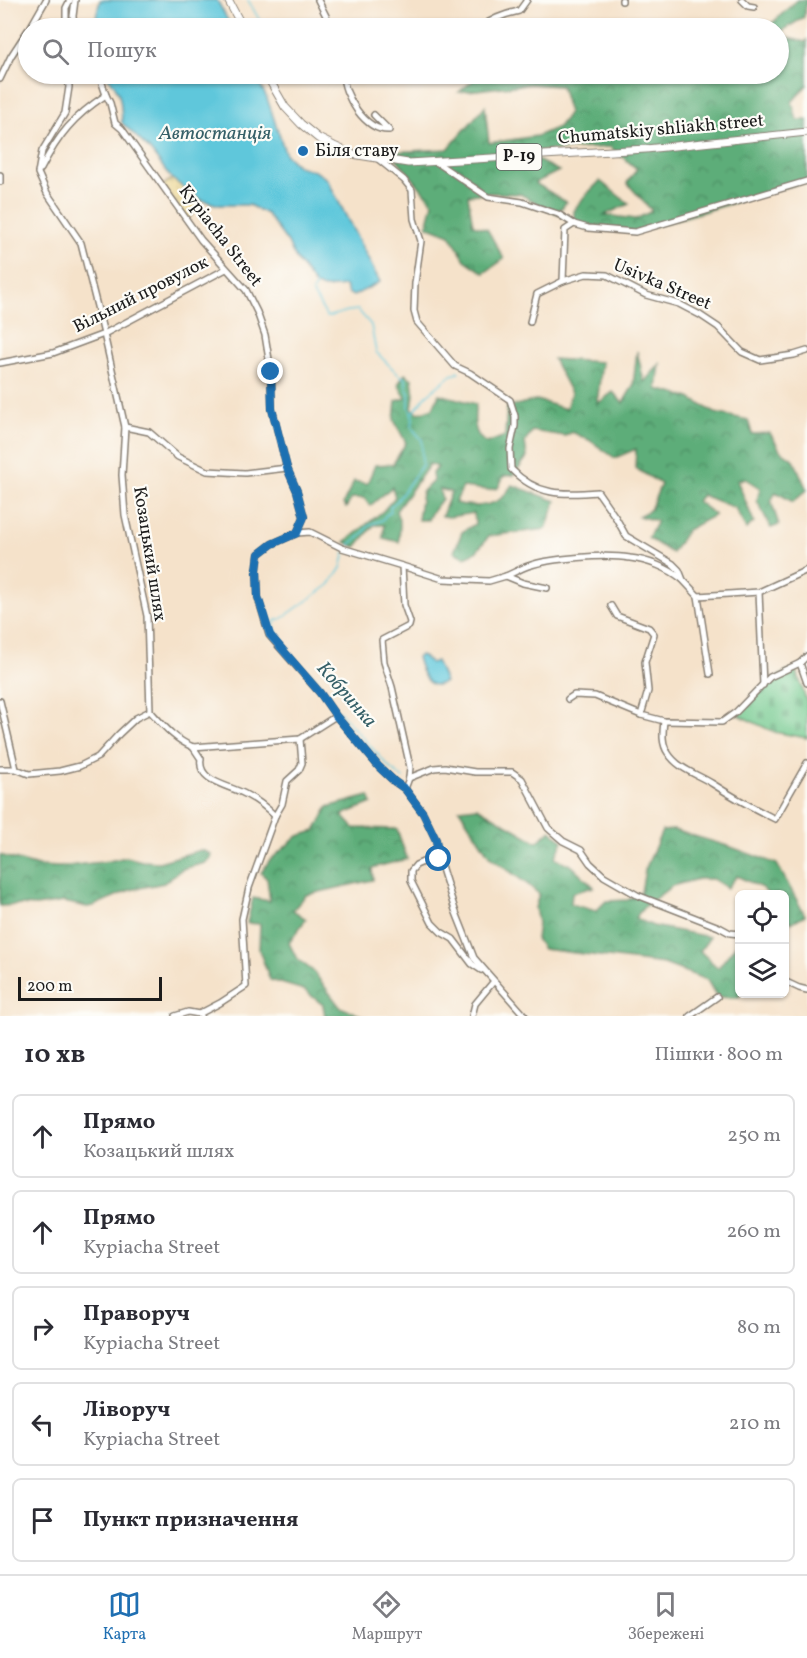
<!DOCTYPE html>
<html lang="uk">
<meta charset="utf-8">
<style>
body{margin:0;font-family:Vollkorn,serif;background:#f2f2f3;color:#2b2b33}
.controls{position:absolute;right:18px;bottom:18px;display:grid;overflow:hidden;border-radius:9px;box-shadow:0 2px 4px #0004}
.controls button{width:54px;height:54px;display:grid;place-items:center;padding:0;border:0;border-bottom:2px solid #e1e1e2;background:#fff;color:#2b2b33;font:30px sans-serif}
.scale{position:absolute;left:18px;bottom:15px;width:144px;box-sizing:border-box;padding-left:6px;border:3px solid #1c1c1c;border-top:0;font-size:16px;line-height:21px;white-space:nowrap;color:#1c1c1c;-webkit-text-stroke:4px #fdfcf7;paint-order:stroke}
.stop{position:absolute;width:18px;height:18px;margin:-14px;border:4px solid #1f6fb2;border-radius:50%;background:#fff}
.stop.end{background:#1f6fb2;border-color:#fff;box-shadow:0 2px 6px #0008}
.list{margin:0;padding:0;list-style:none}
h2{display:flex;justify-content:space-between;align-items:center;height:78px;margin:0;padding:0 24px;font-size:26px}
h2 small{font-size:20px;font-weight:400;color:#7c7c81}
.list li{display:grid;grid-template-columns:39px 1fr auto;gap:18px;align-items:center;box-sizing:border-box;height:84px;margin:0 12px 12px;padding:0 12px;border:2px solid #e1e1e2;border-radius:9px}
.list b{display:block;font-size:22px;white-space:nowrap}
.list p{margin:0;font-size:20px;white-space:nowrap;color:#7c7c81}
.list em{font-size:20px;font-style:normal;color:#7c7c81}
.icon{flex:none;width:33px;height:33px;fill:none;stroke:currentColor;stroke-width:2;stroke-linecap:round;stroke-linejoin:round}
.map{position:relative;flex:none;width:807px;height:1016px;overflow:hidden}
.search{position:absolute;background:#fff;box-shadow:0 2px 4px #0004;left:18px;right:18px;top:18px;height:66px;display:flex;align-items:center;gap:15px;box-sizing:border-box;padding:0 21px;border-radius:33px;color:#7c7c81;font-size:22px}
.sheet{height:558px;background:#fff}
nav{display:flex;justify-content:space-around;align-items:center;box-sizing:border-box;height:84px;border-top:2px solid #e1e1e2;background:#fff;font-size:16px;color:#7c7c81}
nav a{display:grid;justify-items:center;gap:3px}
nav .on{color:#1f6fb2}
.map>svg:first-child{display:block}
</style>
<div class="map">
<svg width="807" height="1016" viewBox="0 0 807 1016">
<defs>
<pattern id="forest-crowns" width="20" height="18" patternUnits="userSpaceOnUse" patternTransform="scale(1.5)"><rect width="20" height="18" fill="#5dad79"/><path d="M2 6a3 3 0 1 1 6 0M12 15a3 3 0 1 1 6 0" fill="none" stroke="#4c8c62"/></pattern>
<pattern id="sand-dots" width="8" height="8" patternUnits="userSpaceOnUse" patternTransform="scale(1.5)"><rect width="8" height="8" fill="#eeda9e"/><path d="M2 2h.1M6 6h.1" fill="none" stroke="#ccba88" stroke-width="1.8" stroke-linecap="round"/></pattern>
<pattern id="cemetery-stones" width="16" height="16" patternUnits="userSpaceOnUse" patternTransform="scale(1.5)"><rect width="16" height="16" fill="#72c98e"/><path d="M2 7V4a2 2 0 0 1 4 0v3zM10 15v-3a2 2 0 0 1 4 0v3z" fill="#62ac7a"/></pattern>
</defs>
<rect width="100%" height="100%" fill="#fdfcf7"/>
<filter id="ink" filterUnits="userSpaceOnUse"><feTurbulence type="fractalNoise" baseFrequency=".0167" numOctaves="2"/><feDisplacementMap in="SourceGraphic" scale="12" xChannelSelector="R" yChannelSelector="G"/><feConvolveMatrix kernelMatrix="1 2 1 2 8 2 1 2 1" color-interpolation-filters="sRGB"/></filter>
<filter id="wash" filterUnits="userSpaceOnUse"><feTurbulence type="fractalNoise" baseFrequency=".008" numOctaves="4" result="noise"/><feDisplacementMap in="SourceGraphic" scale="24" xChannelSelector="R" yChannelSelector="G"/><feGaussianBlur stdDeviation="1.35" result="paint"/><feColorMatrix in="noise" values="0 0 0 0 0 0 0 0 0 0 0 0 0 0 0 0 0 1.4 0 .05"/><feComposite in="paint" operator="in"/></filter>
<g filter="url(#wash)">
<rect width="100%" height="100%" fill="#f5e2ca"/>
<g fill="url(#forest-crowns)" stroke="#3c644a" stroke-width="1.5">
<path d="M797,0H807L804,17L779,33L778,28H767Z"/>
<path d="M788,38L805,42L807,40V85L792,102L797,120H807V181L635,232L574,224V211L584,197L600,181L629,204L604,215L636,219L652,211L627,183L637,169L610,147L521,152L559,171L535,183L566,202L558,214L520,194L489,193L468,195L473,225L487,229L504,259L484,273L465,260L450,235L427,226L433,203L391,152L448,149L485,106L489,143L537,136L558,127L569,113L561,86L530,84L459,92L481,74H778L779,52Z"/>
<path d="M637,351L644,382L660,364L657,389L690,398L715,413L748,420L752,434L770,433L780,450L794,460L807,490L793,502L776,492L771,501L779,525L771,528L757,501L760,488L746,479L737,480L754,522L746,529L735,508L702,495L697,501L715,515L687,530L672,553L648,538L657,521L638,516L650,510L661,484L635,468L636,449L615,458L589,440L572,432L565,436L532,431L525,442L527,457L514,475L504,476L498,488L488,490L463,487L455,503C470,507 490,508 503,497C506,494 509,489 512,485L556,501L546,529L489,536L476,552L465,557L454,552L462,532L475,524L474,513L449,517L442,516L451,492L439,489L442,499L431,513L428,520H418L422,492L433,481L432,473L438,467L430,464L396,511L400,523L399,542L383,538L384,525H374L356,547L345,542L383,511L395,497L392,487L370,506L364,498H352L346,508L343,504L354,481L367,484L375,465L393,464L406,443L394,420L396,401L406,398L398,384L405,374L412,379L414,395L412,408L419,413L433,408L439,394L476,404C474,417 472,436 487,443L505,436L507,407L537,400L566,409L571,393L553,359L602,362L597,404L613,392L623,403L633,386Z"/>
<path d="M369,796L372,803L342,815L354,828L397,829L407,859L372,868L373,880L306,895L293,910L306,919L289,943L297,959L313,971L340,1007L362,1016H325L323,1005L304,990L270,980L259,950L260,924L247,923L253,898L270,901L267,879L261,873L269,861L298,836L315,831L328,807Z"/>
<path d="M477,807L537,842L551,830L563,841L555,858L572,866L594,887L572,893L571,904L596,911L606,901L628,900L641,892L645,870L662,831L674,830L731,847L777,864L805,915L791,923L785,915L784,894H768L762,888L737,876L727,888L713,879H698L672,886L644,907L635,918L653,926L710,937L700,951L718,968L739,941L740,993L741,994L738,998L717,997L707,980L664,964L543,949L536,939L538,923L535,908L539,894L527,884L490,857L459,809Z"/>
<path d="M201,850L211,854L210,859L205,863L182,869L164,883L130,890L93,906L87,907L64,902L36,906L18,905L0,906V855L38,866L60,867L109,861L126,857L142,861L159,862Z"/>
</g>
<path fill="url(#sand-dots)" stroke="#857b5d" stroke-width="1.5" d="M172,179L202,200L196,211L187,220L162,186Z"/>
<path fill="url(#cemetery-stones)" stroke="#477255" stroke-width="1.5" d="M788,671L797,672L807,703V738L774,732L738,715C753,695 766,683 788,671Z"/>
<g fill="#5ec7db" stroke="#3d727c" stroke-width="1.5">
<path d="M100,0H217L232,28H100L96,17Z"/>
<path d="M108,74H254L267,98L286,155L298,166L315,171L327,179L380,282L353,296L348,293L345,286L325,288L316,286L296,259L288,243L267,214L249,205H219L202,200L172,179L150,150L122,123C121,104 122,90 107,77Z"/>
<path d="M421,655L431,663L436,661L445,682C442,683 439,685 436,685C425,685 419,665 417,657Z"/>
</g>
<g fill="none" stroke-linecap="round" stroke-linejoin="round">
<g stroke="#5ec7db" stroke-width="1.5">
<path d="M248,0L264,28"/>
<path d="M316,286L312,292L327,317L348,311L358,310L371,325L376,352L398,374L406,379V387L409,393V407L413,418L412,428L422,440V465L397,501L390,507L391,512L386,515L382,520L369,525L363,534L351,543L349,546"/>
<path d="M413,413L426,396L451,375L459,373L458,371"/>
<path d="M345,552L341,568L329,585L281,619L275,621L274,628L291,657L315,677L330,702L391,769L403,778"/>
</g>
</g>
</g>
<g filter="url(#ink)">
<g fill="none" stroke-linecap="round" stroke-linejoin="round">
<g stroke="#887f73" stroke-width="8">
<g id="minor">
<path d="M318,0L332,28"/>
<path d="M622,0V1"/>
<path d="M742,0L748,6L754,7"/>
<path d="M30,28L46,0"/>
<path d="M66,28V8L70,0"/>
<path d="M74,28L73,16L75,0"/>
<path d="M480,28C491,19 505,14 519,11L527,0"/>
<path d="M68,74L69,87L65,113L42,151L38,173L47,193L81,243L104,334L125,427L122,475L125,515L147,616L150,711C163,725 175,740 193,747L300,739L336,716L379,767L395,782L405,789L423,813L436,840L439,859L455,910L474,958L525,1016"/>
<path d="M97,74L100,77L106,95L110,103L115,123L122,129L201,240L246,290L257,312L265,335L271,372L272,409L287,468L297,491L304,517L297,533L272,544L259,554L257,570L258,597L269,635L320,693L336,716"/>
<path d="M343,74C343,95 365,131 389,130L374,115"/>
<path d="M0,79L11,56L28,30"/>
<path d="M378,159L404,180L412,190L414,219L421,241L415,283L414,311L417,322L455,366L470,373L510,400L515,416V426L510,449L511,469C537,496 562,495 598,492L616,518L626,536L673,564L679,570L683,580L698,596"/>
<path d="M436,162L488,197L522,202L558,214L574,224L588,228L635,232L807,181"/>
<path d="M41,169C58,135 74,116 106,95"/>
<path d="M0,175V182"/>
<path d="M563,281L586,274L607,275L646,295L679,304L700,315L718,327L742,352L760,360L794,355L807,351"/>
<path d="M530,322L537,294L563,281L565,230L574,224"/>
<path d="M0,363L53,353L104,334L226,269"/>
<path d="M125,427L149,432L178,457L207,471L245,473L287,468"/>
<path d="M297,533L310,532L342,548L402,566L404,605L410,622L409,626L382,640L384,662L392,687L410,767L409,778L405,789"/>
<path d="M402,566L443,579L489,581L506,576L523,583L547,588"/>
<path d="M506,576C513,573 520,569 528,566C551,558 605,554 630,558C648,560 668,568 682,579"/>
<path d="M611,606L617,616L649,628L654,634L645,662L648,691L641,715"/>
<path d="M800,663L807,683"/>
<path d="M710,674L698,596L759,592"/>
<path d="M763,685L759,592L807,570"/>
<path d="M568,699L574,695L595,696L641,715L664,721L722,722L736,712L770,677L800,663L807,656"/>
<path d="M0,701L16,769L29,774L60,771L80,766L98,757L119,734L136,718L150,711"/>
<path d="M664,721C663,731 661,743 668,753C678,769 697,774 713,784C733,797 753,808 775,819L807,763"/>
<path d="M193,747L201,759C197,782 229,785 245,794C257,800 266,807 275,816L249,888L242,919L246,986L220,1003L199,1014L201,1016"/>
<path d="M0,769H16"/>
<path d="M409,778L434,768L445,767L475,772H512L522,779L548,828L563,841L581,850L590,863L604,876L637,895L719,927L730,933L740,934"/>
<path d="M275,816L282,804L287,781L299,770L302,763L300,739"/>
<path d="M439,855L416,865L411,871V881L432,923L441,932L453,939L472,964L481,970"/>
<path d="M784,981L799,988L807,990"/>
<path d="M175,1016L188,1012L199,1014"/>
<path d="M472,1016L475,1004L494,981"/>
<path d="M690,1016L717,997"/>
</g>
</g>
<g stroke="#887f73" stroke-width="9">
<g id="major">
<path d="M228,0L243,28"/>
<path d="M266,74L285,107L301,124L318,138L334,146L352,154L408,163L646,149L807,132"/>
</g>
</g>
<use href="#minor" stroke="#fff" stroke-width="5"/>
<use href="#major" stroke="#fff" stroke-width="7"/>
</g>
</g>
<g fill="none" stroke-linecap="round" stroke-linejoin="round" filter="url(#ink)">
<path stroke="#1f6fb2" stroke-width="8" d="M271,372L272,409L287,468L297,491L304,517L297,533L272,544L259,554L257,570L258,597L270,635L320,693L336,716L379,767L395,782L405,789L423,813L436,840L439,859"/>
</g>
<circle fill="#1f6fb2" stroke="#fdfcf7" stroke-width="2" cx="303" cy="151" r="6"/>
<g text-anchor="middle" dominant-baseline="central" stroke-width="4.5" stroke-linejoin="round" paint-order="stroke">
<rect fill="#fdfcf7" stroke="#605f5e" stroke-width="1.5" x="496.5" y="144" width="45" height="26" rx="4.5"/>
<g font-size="16" font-weight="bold" fill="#1c1c1c">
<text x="519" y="157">Р-19</text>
</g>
<g font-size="18" fill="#1c1c1c" stroke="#fdfcf7">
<text transform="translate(661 130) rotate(-5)">Chumatskiy shliakh street</text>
<text transform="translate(220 236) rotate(52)">Kypiacha Street</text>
<text transform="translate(662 285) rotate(23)">Usivka Street</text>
<text transform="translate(141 295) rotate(-27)">Вільний провулок</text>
<text transform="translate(149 554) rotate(81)">Козацький шлях</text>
</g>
<g font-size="18" fill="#1c1c1c" stroke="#fdfcf7" text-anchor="start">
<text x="315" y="151">Біля ставу</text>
</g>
<g font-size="20" font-style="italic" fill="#366068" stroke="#fdfcf7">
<text x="215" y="134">Автостанція</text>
<text transform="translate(346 695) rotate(49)">Кобринка</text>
</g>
</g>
</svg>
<div class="controls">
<button><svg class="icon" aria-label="locate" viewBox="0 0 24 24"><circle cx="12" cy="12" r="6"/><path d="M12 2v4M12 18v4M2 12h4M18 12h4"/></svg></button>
<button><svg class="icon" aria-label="layers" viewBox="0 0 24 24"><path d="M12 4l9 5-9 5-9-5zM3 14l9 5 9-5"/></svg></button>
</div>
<div class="scale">200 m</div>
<div class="stop" style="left:439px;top:859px"></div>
<div class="stop end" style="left:271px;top:372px"></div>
<div class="search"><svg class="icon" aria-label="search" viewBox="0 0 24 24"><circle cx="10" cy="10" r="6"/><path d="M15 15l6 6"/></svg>Пошук</div>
</div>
<section class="sheet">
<h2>10 хв<small>Пішки · 800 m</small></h2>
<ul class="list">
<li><svg class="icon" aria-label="ahead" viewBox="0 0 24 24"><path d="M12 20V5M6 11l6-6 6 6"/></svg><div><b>Прямо</b><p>Козацький шлях</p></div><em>250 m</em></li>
<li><svg class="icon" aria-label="ahead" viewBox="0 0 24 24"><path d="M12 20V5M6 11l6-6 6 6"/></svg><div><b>Прямо</b><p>Kypiacha Street</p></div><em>260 m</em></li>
<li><svg class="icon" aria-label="right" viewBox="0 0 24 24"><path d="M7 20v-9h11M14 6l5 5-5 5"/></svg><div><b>Праворуч</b><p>Kypiacha Street</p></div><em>80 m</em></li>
<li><svg class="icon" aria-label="left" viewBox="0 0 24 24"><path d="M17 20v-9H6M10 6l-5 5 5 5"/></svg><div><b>Ліворуч</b><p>Kypiacha Street</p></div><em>210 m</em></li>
<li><svg class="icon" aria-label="arrive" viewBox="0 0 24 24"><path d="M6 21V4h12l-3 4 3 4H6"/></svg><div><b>Пункт призначення</b></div></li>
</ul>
</section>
<nav>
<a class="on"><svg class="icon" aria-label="map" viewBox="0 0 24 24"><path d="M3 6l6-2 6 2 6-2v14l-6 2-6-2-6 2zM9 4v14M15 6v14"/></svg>Карта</a>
<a><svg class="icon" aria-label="directions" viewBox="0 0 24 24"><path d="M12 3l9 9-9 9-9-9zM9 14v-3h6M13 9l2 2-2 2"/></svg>Маршрут</a>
<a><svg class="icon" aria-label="saved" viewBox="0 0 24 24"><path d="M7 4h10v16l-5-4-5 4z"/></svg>Збережені</a>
</nav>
